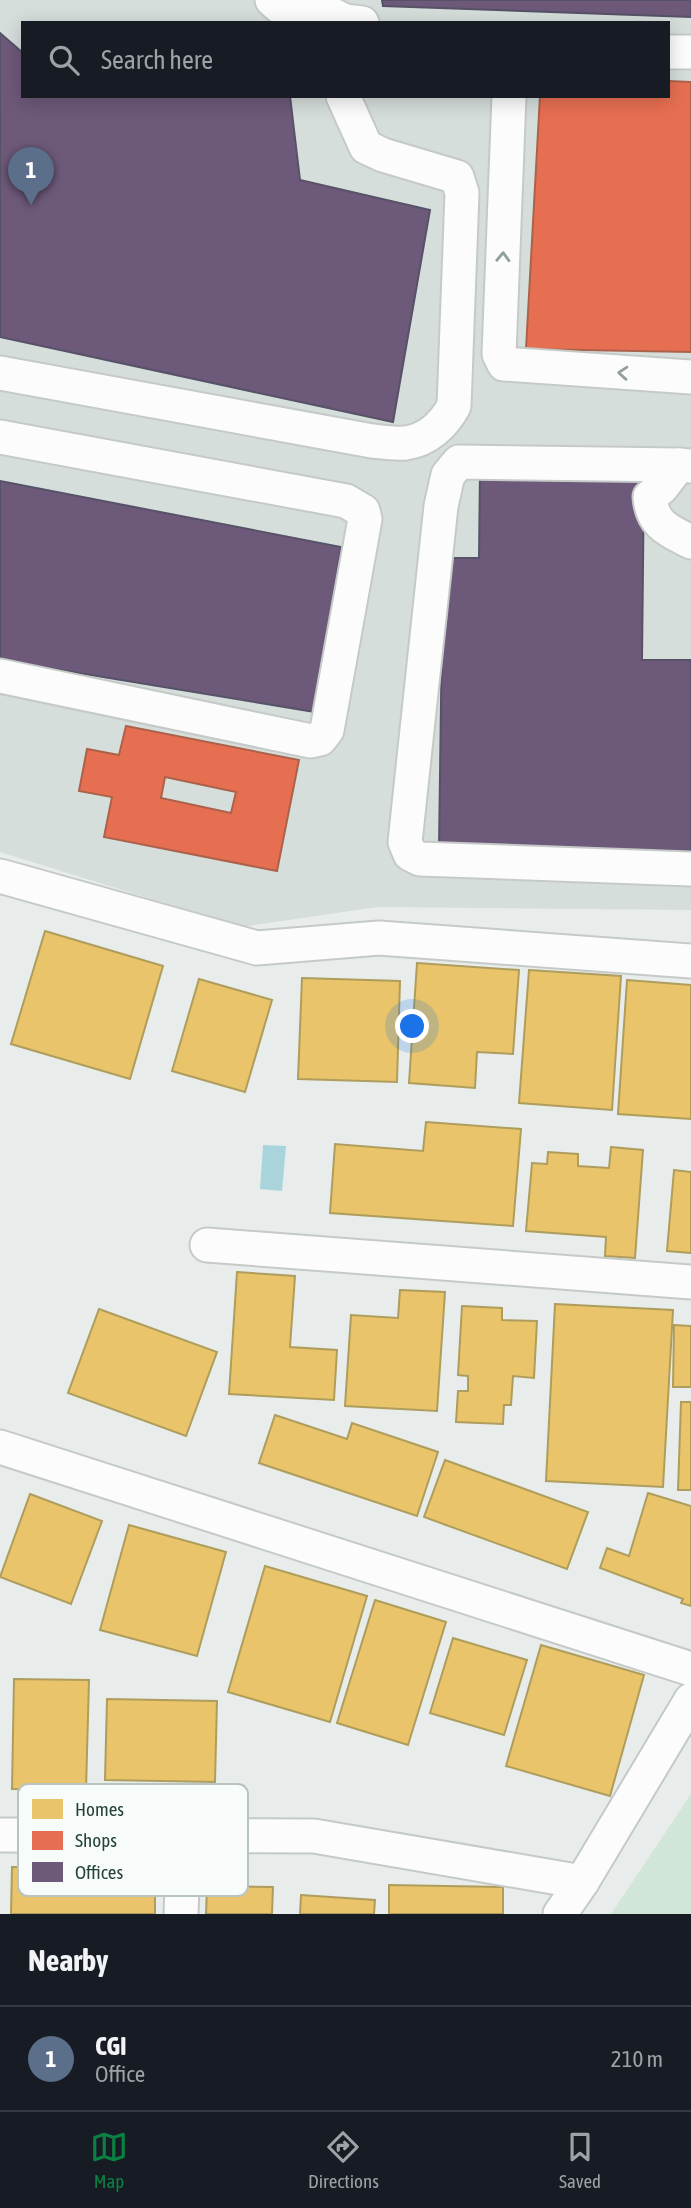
<!DOCTYPE html>
<style>
body{margin:0;font-family:"Asap Condensed",sans-serif;background:#20242c;color:#f1f3f6}
.you{position:absolute;left:413px;top:1027px;width:24px;height:24px;margin:-18px;border:5px solid #fff;border-radius:50%;background:#1a73e8;box-shadow:0 0 0 10px #1a73e833}
.badge{display:grid;place-items:center;width:46px;height:46px;border-radius:50%;background:#0b8043;color:#fff;font-size:23px;font-weight:700}
.pin{position:absolute;translate:-50% -58px;filter:drop-shadow(0 2px 4px #0008)}
.pin::after{content:'';position:absolute;top:37px;width:24px;height:21px;background:inherit;clip-path:polygon(0 0,100% 0,50% 100%)}
.list{margin:0;padding:0;list-style:none}
h2{display:flex;justify-content:space-between;align-items:center;height:91px;margin:0;padding:0 28px;font-size:30px}
h2 small{font-size:23px;font-weight:400;color:#9ea1a6}
.list li{display:grid;grid-template-columns:46px 1fr auto;gap:21px;align-items:center;box-sizing:border-box;height:105px;padding:0 28px;border-top:2px solid #363941}
.list b{display:block;font-size:26px;white-space:nowrap}
.list p{margin:0;font-size:23px;white-space:nowrap;color:#9ea1a6}
.list em{font-size:23px;font-style:normal;color:#9ea1a6}
.icon{flex:none;width:38px;height:38px;fill:none;stroke:currentColor;stroke-width:2;stroke-linecap:round;stroke-linejoin:round}
.map{position:relative;flex:none;width:691px;height:1914px;overflow:hidden}
.search{position:absolute;background:#171b24;box-shadow:0 4px 18px #0003;left:21px;right:21px;top:21px;height:77px;display:flex;align-items:center;gap:18px;box-sizing:border-box;padding:0 24px;border-radius:0px;color:#9ea1a6;font-size:26px}
.sheet{height:196px;background:#171b24}
nav{display:flex;justify-content:space-around;align-items:center;box-sizing:border-box;height:98px;border-top:2px solid #363941;background:#171b24;font-size:19px;color:#9ea1a6}
nav a{display:grid;justify-items:center;gap:4px}
nav .on{color:#0b8043}
.map>svg:first-child{display:block}
</style>
<div class="map">
<svg width="691" height="1914" viewBox="0 0 691 1914">
<rect width="100%" height="100%" fill="#e8edeb"/>
<path fill="#d6dedb" fill-rule="evenodd" d="M0,0H691V910L378,907L241,927L0,852ZM23,23H668V96H23Z"/>
<path fill="#d1e6d8" d="M691,1794V1914H611Z"/>
<path fill="#a9d4db" d="M263,1145L286,1146L282,1191L260,1189Z"/>
<g fill="#e9c46a" stroke="#ae9d5c" stroke-width="2">
<path d="M45,931L163,966L130,1079L11,1044Z"/>
<path d="M417,963L519,970L513,1054L477,1052L475,1088L409,1083Z"/>
<path d="M529,970L621,976L612,1110L519,1103Z"/>
<path d="M302,978L400,981L397,1082L298,1079Z"/>
<path d="M199,979L272,1000L245,1092L172,1071Z"/>
<path d="M627,980L691,985V1119L618,1114Z"/>
<path d="M426,1122L521,1129L513,1226L330,1213L335,1144L423,1151Z"/>
<path d="M611,1147L643,1150L635,1258L605,1256L606,1237L526,1231L532,1163L547,1164L548,1152L578,1154V1166L609,1168Z"/>
<path d="M674,1170L691,1172V1253L667,1251Z"/>
<path d="M237,1272L295,1276L290,1347L337,1350L334,1400L229,1394Z"/>
<path d="M400,1290L445,1292L437,1411L345,1406L351,1315L398,1318Z"/>
<path d="M555,1304L673,1310L663,1487L546,1481Z"/>
<path d="M462,1306L502,1308V1320L537,1321L534,1378L513,1376L511,1405H504L503,1424L456,1422L458,1391H468V1376L458,1375Z"/>
<path d="M99,1309L217,1352L186,1436L68,1393Z"/>
<path d="M674,1325L691,1326V1387H673Z"/>
<path d="M681,1402H691V1490H678Z"/>
<path d="M275,1415L347,1439L352,1423L438,1452L417,1516L259,1463Z"/>
<path d="M445,1460L588,1512L567,1569L424,1517Z"/>
<path d="M648,1493L691,1506V1606L681,1603L683,1599L600,1568L607,1548L629,1556Z"/>
<path d="M30,1494L102,1521L71,1604L0,1577Z"/>
<path d="M129,1525L226,1552L197,1656L100,1630Z"/>
<path d="M265,1566L367,1596L330,1722L228,1692Z"/>
<path d="M375,1600L446,1622L408,1745L337,1723Z"/>
<path d="M453,1638L527,1660L504,1735L430,1713Z"/>
<path d="M541,1645L644,1675L610,1796L506,1766Z"/>
<path d="M14,1679L89,1680L86,1790L12,1789Z"/>
<path d="M107,1699L217,1701L215,1782L105,1780Z"/>
<path d="M12,1867L155,1870V1914H11Z"/>
<path d="M389,1885L503,1887V1914H389Z"/>
<path d="M207,1886L273,1887L272,1914H206Z"/>
<path d="M301,1895L375,1900L374,1914H300Z"/>
</g>
<g fill="#e76f51" stroke="#ac624a" stroke-width="2" fill-rule="evenodd">
<path d="M668,81L691,82V352L526,349L540,96H668Z"/>
<path d="M126,726L299,760L277,871L104,837L112,797L79,791L87,749L119,755ZM165,777L236,792L231,813L161,798Z"/>
</g>
<g fill="#6d597a" stroke="#575267" stroke-width="2">
<path d="M382,0H691V17L383,6Z"/>
<path d="M0,33L23,53V96H290L300,180L430,210L393,422L0,337Z"/>
<path d="M480,470L644,472L642,660H691V851L439,848L443,558H479Z"/>
<path d="M0,481L341,547L315,712L0,660Z"/>
</g>
<g fill="none" stroke-linecap="round" stroke-linejoin="round">
<g stroke="#c5cac8" stroke-width="37">
<g id="minor">
<path d="M272,0L299,23"/>
<path d="M303,0L345,21L362,23"/>
<path d="M668,52H691"/>
<path d="M509,96L499,354L504,364L691,377"/>
<path d="M0,373L372,441C382,442 395,444 406,443C428,440 444,424 454,406L462,193L457,177L383,155L366,147L343,96"/>
<path d="M0,437L346,501L363,511L365,519L327,730L320,739L311,741L0,676"/>
<path d="M679,465L459,462L448,475L441,506L405,842L410,854L420,859L691,869"/>
<path d="M691,466L679,465L662,487L650,497C652,525 669,531 691,542"/>
<path d="M0,876L257,948L379,938L691,961"/>
<path d="M207,1245L691,1282"/>
<path d="M0,1447L691,1669"/>
<path d="M0,1835L314,1836L582,1882L691,1700"/>
<path d="M181,1914L184,1836"/>
<path d="M560,1914L582,1882"/>
</g>
</g>
<use href="#minor" stroke="#fcfcfc" stroke-width="33"/>
</g>
<defs><path id="oneway-chevron" d="M-2-3.5L2.5 0L-2 3.5" fill="none" stroke-width="1.6" stroke-linecap="round" stroke-linejoin="round" transform="scale(1.75)"/></defs>
<g stroke="#909f9b">
<use href="#oneway-chevron" transform="translate(503 257) rotate(-88)"/>
<use href="#oneway-chevron" transform="translate(623 373) rotate(-176)"/>
</g>
<rect x="18" y="1784" width="230" height="112" rx="10" fill="#f7fbf9" stroke="#b8c4c0" stroke-width="2"/>
<rect x="32" y="1799" width="31" height="20" fill="#e9c46a"/>
<rect x="32" y="1831" width="31" height="19" fill="#e76f51"/>
<rect x="32" y="1862" width="31" height="20" fill="#6d597a"/>
<g font-size="19" fill="#24423a">
<text x="75" y="1816">Homes</text>
<text x="75" y="1847">Shops</text>
<text x="75" y="1879">Offices</text>
</g>
</svg>
<div class="you"></div>
<div class="pin badge" style="left:31px;top:205px;background:#5c6f8a">1</div>
<div class="search"><svg class="icon" aria-label="search" viewBox="0 0 24 24"><circle cx="10" cy="10" r="6"/><path d="M15 15l6 6"/></svg>Search here</div>
</div>
<section class="sheet">
<h2>Nearby<small></small></h2>
<ul class="list">
<li><span class="badge" style="background:#5c6f8a">1</span><div><b>CGI</b><p>Office</p></div><em>210 m</em></li>
</ul>
</section>
<nav>
<a class="on"><svg class="icon" aria-label="map" viewBox="0 0 24 24"><path d="M3 6l6-2 6 2 6-2v14l-6 2-6-2-6 2zM9 4v14M15 6v14"/></svg>Map</a>
<a><svg class="icon" aria-label="directions" viewBox="0 0 24 24"><path d="M12 3l9 9-9 9-9-9zM9 14v-3h6M13 9l2 2-2 2"/></svg>Directions</a>
<a><svg class="icon" aria-label="saved" viewBox="0 0 24 24"><path d="M7 4h10v16l-5-4-5 4z"/></svg>Saved</a>
</nav>
